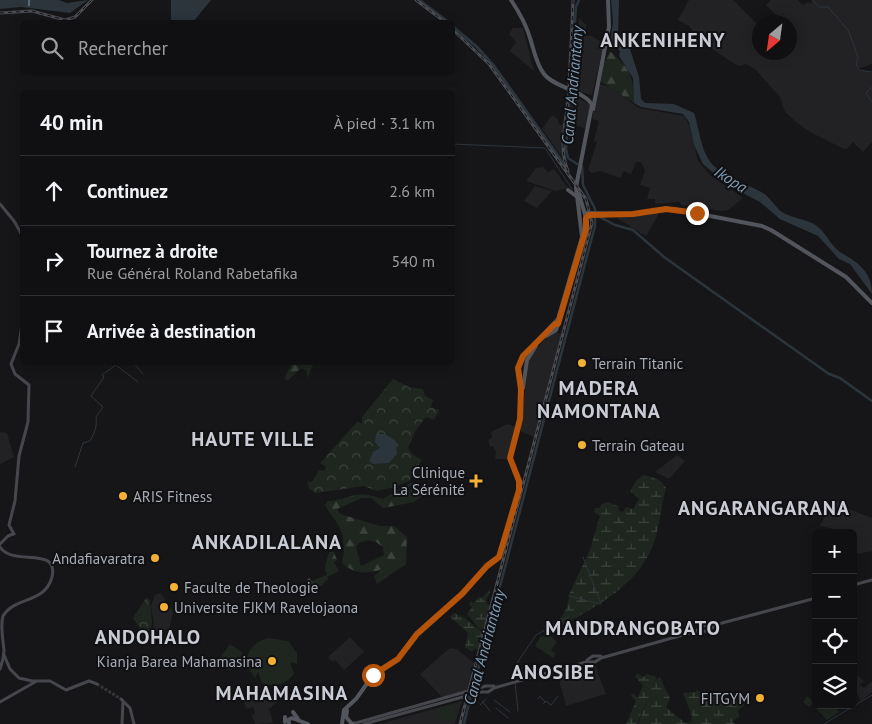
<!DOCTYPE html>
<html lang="fr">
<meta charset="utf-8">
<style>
body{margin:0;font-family:"PT Sans",sans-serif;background:#19191b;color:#f1f3f6}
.controls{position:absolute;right:15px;bottom:15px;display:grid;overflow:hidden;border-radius:8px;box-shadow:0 2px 12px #0003}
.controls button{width:45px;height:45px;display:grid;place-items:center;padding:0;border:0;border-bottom:1px solid #303032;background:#101012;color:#f1f3f6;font:25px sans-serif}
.compass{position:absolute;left:752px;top:15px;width:45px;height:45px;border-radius:50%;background:#101012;box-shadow:0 2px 12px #0003;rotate:209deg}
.stop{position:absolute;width:15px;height:15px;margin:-11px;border:4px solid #b45309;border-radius:50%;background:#fff}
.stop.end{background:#b45309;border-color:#fff;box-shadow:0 1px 5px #0008}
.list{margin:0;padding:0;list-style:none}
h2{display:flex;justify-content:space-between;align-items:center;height:65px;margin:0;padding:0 20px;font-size:21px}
h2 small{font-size:16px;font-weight:400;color:#9c9d9f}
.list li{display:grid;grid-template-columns:32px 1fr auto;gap:15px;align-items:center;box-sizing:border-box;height:70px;padding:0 20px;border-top:1px solid #303032}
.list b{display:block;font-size:19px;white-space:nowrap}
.list p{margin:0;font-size:16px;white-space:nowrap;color:#9c9d9f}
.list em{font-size:16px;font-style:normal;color:#9c9d9f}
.icon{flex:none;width:28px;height:28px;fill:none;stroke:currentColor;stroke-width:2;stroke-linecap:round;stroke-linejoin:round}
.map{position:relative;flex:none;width:872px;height:724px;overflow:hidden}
.search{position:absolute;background:#101012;box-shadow:0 2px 12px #0003;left:20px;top:20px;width:435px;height:55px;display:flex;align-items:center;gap:12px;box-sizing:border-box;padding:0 18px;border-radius:8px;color:#9c9d9f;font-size:19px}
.panel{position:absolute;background:#101012;box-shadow:0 2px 12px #0003;left:20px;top:90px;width:435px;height:275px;border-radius:8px}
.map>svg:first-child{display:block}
</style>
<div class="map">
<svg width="872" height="724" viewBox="0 0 872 724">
<defs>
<pattern id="forest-firs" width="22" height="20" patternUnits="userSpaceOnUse" patternTransform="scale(1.25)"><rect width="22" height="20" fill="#1e261f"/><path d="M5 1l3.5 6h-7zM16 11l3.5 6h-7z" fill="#3c433d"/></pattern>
<pattern id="wetland-marsh" width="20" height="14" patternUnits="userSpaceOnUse" patternTransform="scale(1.25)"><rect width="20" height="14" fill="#1e261f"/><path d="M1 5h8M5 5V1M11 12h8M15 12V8" fill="none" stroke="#3c433d"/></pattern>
<pattern id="park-crowns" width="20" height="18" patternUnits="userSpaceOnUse" patternTransform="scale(1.25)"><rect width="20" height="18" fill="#1e261f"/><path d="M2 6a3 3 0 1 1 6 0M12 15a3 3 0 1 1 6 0" fill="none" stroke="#3c433d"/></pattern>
</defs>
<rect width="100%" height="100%" fill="#161618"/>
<g fill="#222225">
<path d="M689,0H733L759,26L760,52H790V22H783L766,5L771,0H798L803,5L808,2L810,4L813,0H872V64L858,69L860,71L865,70L872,73V142L863,152L853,142L847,149L842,148L810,132L796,122L785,112L780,97L755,69L746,64L739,66L730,61L701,41L689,26L678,20Z"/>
<path d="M579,18L587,26L583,35L592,36L604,44L592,95L571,90Z"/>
<path d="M513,28H523L534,71L510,51L516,42L509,34Z"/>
<path d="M599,84L610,87L639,108L684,116L689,125L698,161L710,175L743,198L728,210L722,211L681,205L680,202L655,204V199H647L650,188L640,185L645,171L641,162H636L631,174L623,171L621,178L600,171L592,173L588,170L597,142L594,141L599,121L592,119Z"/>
<path d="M571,94L591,105L586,129L570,123Z"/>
<path d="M552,115L558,119L559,125H563V158L542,129Z"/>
<path d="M543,167L548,172L554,169L568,188L555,191L526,181L536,168Z"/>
<path d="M535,186L552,191L537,208L524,201Z"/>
<path d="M661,210L646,236L618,219L619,216L641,215Z"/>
<path d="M555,332L562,334L535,437L520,431L529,359L544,339Z"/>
<path d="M507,424L517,427L510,447L509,459H495L496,451L493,446L490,447L488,440L492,438L491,432Z"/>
<path d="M0,432L7,433L14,457L0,464Z"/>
<path d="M677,455L685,461L669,479L655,472Z"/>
<path d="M837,500L851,510L872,518V551L853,555V533H839V530L820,526L827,512L832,511Z"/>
<path d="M160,593L171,607L173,612L169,629L152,632L154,623L151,606L155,595Z"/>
<path d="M350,637L364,652L344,670L335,660L332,662L328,657Z"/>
<path d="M450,648L457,649L474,663V669L469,688L465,691L442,697L420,674Z"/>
<path d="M590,663L595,665L606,694L566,706L557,672Z"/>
<path d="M858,676L864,681L860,685L864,688L871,682L872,683V692L861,701L853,687V680Z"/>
<path d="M245,692L259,699L277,702L269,709L273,723L255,724L252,716L255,713L253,707L246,709L243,698Z"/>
<path d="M462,701L455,724H380L394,720Z"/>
</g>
<g fill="#1e261f">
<path d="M549,634L557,642L551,650L556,654L553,658L535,646L540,637Z"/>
<path d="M268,638L288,641L297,653V664L290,662L294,673C287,685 274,687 262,683L258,672L255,678L246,665C246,651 254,642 268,638Z"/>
<path d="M230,644L243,653L230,671L217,662Z"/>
<path d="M454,705L457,719L441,723L437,709Z"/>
</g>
<g fill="url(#forest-firs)" fill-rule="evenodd">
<path d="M610,51C631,70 633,75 634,103L600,81L604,63Z"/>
<path d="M292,363V362L319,363L313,365L307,378V371L301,368L288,380L284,379Z"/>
<path d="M412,482L414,484L385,501L417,487V490L424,494L414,502L383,508L371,498H362L337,509L340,514L380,526H394L407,537L406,564L377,584L374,576L383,569C367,574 355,575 342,563C345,549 345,535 337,523C333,516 328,512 325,505L328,501C355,498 354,489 383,499ZM368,540L376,542L383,547L384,555L361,566L356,547L359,543Z"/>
<path d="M329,552H334L337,560L334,562L339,571L327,577L328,579L321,586L312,590L307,579L310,578L311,581L327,575L325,566Z"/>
<path d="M807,696L822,710L828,705H834L839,712L827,720L812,704L809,707L804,702Z"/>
</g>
<g fill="url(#wetland-marsh)">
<path d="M643,475C652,477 662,479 666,488C660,509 660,532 650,552C633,589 586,613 551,631L547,628L561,618L567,607L570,592L590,550L600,516L594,512L595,508H599L602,504L607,502L618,506L619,511L623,512L626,507L633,509L639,499L630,491L636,481Z"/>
<path d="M489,590L490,593L485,601L490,606L478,650L475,648L472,652L465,647L468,633L450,617L454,613L465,618L482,632L467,614L472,607L469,605L471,601L473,603L479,597L482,598Z"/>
<path d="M637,673L643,677L647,674L657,677L655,681L660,677L670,699L666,707L685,723L691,722L692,716L683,693L695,692L697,690L701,693L699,695C708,694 717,698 727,697L732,692L738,694L744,706L738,710L739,717L733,721L735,724H638L653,686L637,724H626L636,701L631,696L632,693L638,697L643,685L635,677Z"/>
</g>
<g fill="url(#park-crowns)">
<path d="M393,379L409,387L423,389L425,396L433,400L431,407L439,410L434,420L426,417L416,430L408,448L413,455L422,460L409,481L394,487L377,491L364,486L315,493L309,488L307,481L312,482L319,470L324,471L326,467L320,463L357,422L362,423V417Z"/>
<path d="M146,598L150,600L152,622L150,635L146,637L133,618Z"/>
</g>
<g fill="#2c353c">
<path d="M0,0H59L67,3L88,0L70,13L21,7L0,9Z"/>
<path d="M171,0H211L193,22H171Z"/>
<path d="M611,0H619L618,37L630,49L639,77L641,99L645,103L674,104L694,113C700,130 700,152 714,166C728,180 746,183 763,193C771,198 775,207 782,212C792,218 804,219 814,224C825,230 830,245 840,252C857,262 872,271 872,294L850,264L839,259L818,236L780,219L760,202L729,186L703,164L694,145L689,122L683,114L641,107L634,103L633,78L619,56L620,51L610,43L613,22Z"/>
<path d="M376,434H385L396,441L397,454L389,463L373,464L369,461L373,452L380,448L375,442Z"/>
</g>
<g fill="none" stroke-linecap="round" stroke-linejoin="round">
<g stroke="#2c353c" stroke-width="1">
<path d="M812,0L819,7H828L848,30L858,57L856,64L859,70L872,72"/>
<path d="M872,87L866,93L872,102"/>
<path d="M452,144L545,148L572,189"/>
<path d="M133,362L143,374"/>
<path d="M117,366L138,382"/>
<path d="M75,467L83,443L90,441C95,432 97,427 96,417L103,407L91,396L104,377L102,375L117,364L112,362"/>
<path d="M583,557L601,604"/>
<path d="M569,596L600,604"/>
<path d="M538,699L540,696L545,702"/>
<path d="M494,700L510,712"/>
<path d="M483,702L490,711"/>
<path d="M543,704L546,701L551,705L558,696"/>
<path d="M480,705L486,699"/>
<path d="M496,708L508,718"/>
<path d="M518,711L514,672L519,660L536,635L568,617"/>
<path d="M463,724L533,462"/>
<path d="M824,724L872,695"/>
</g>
<g stroke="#2c353c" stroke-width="2.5">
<path d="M577,164L568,158L566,149L576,7L579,0"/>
<path d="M596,215L615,225L633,230L664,257L829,374L840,378L872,401"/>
<path d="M473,689L595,226V209L583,185L582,166"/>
<path d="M464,724L471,695"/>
</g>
<g stroke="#2c353c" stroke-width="3">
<path d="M419,0L448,22"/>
<path d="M452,26L477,47L494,66L566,167"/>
</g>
<path stroke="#7f9bb3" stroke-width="1" stroke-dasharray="6 5" stroke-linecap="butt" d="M29,0V7"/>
<path stroke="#333438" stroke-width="3" stroke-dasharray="3 1.5" stroke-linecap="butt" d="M97,684L121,699"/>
<g stroke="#45474d" stroke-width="3">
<path d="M0,204L14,221L22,235"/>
<path d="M14,534L9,525L15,501L19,456L28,422L29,385L15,374L11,364L19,344L22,324"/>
<path d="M0,544L8,536L13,534"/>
<path d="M0,547C13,567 59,545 52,577C45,604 15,596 3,616C0,625 3,640 4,650C4,657 2,663 0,669"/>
<path d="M853,585L872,580"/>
<path d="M707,622L715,625"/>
<path d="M697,630L705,625L709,629"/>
<path d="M4,655L10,669L19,678L32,681H50L66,690L89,681L97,684"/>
<path d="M587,660L593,656H601"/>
<path d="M121,699L130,708L134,724"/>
<path d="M0,702L35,682"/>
<path d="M352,723H356L486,686H494"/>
<path d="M122,724L123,701"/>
<path d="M364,724L481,692H488L494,688L586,662H595L601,658L690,633L706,631L722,623L816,598"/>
</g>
<g stroke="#53555c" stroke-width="4">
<path d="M593,109L609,27L608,0"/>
<path d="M568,190L576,196"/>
<path d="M579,194L586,218L584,235"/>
<path d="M585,213L628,214L674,209L762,226L771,230L846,277L872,303"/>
<path d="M546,336L556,330L560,319"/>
<path d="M523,388L527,360L536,346"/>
<path d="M347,711L346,717L352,724"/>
<path d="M293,712L298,719"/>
<path d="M285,717V722"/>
<path d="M289,723L288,720L292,718L308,724"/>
<path d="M342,724L344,710L356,699L371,678L398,659L417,634L462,594L487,566L499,557L519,490V480L510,458L520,419L521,389L518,368L523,356L558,319L582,237L576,187L592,105C585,91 555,88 544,74C536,64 534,50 530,38C526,24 519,12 511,0"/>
</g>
<g stroke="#4a4c52" stroke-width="3">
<g id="rail">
<path d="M416,0L445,22"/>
<path d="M0,13L32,11L65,20L75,17L92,0"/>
<path d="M452,29L489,64L586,199L592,223L460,724"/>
<path d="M568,171C557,145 568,116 569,90C570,60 572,30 573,0"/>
</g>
</g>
<use href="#rail" stroke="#111113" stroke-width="1" stroke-dasharray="4" stroke-linecap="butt"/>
</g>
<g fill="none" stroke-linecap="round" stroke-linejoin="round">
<path stroke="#b45309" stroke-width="6" d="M373,675L398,659L417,634L462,594L487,566L499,557L519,490V481L510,458L520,419L521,389L518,368L523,356L555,324H558L586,229V218L589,215L633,214L666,209L697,213"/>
</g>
<g fill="#f2b134" stroke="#111113" stroke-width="2">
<circle cx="582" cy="363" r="5"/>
<circle cx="582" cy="445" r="5"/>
<path d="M473.5 473.5h5v5h5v5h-5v5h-5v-5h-5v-5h5z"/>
<circle cx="123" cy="496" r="5"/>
<circle cx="155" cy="558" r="5"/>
<circle cx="174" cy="587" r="5"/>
<circle cx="164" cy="607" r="5"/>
<circle cx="272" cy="661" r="5"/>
<circle cx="760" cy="698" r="5"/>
</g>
<g text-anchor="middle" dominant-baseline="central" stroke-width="4" stroke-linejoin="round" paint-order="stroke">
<g font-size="15" fill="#a8adb8" stroke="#111113" text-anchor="start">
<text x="592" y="363">Terrain Titanic</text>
<text x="592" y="445">Terrain Gateau</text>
<text x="465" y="472" text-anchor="end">Clinique<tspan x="465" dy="17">La Sérénité</tspan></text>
<text x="133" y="496">ARIS Fitness</text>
<text x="145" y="558" text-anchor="end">Andafiavaratra</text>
<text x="184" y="587">Faculte de Theologie</text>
<text x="174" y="607">Universite FJKM Ravelojaona</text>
<text x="262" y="661" text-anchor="end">Kianja Barea Mahamasina</text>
<text x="750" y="698" text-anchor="end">FITGYM</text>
</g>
<g font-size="16" font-style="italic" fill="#7f9bb3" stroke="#111113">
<text transform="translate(572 85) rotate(-85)">Canal Andriantany</text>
<text transform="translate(731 179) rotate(33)">Ikopa</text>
<text transform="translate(484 647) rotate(-75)">Canal Andriantany</text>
</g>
<g font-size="20" font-weight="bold" letter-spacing="1" fill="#c9ccd4" stroke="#111113">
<text x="663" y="40">ANKENIHENY</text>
<text x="599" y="388">MADERA<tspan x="599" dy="23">NAMONTANA</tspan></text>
<text x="253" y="439">HAUTE VILLE</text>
<text x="764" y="508">ANGARANGARANA</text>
<text x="267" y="542">ANKADILALANA</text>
<text x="633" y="628">MANDRANGOBATO</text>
<text x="148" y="637">ANDOHALO</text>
<text x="553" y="672">ANOSIBE</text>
<text x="282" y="693">MAHAMASINA</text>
</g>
</g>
</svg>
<div class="controls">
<button>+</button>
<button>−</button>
<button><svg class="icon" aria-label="locate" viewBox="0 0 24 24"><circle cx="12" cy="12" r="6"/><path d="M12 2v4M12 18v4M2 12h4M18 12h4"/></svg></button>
<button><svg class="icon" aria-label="layers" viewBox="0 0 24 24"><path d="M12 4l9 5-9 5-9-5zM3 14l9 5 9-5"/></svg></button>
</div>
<svg class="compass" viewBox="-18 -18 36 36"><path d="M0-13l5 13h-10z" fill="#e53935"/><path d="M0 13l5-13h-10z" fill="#9c9d9f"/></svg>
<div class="stop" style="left:373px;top:675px"></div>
<div class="stop end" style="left:697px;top:213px"></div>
<div class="search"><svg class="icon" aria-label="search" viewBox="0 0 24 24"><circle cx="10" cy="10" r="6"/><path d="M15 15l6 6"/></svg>Rechercher</div>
<section class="panel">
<h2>40 min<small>À pied · 3.1 km</small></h2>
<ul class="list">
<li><svg class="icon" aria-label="ahead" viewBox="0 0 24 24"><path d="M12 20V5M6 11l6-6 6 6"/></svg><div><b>Continuez</b></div><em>2.6 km</em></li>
<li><svg class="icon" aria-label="right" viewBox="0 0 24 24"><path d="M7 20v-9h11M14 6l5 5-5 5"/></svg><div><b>Tournez à droite</b><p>Rue Général Roland Rabetafika</p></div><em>540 m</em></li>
<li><svg class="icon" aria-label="arrive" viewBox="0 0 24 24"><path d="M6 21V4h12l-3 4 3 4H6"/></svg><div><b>Arrivée à destination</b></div></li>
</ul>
</section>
</div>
